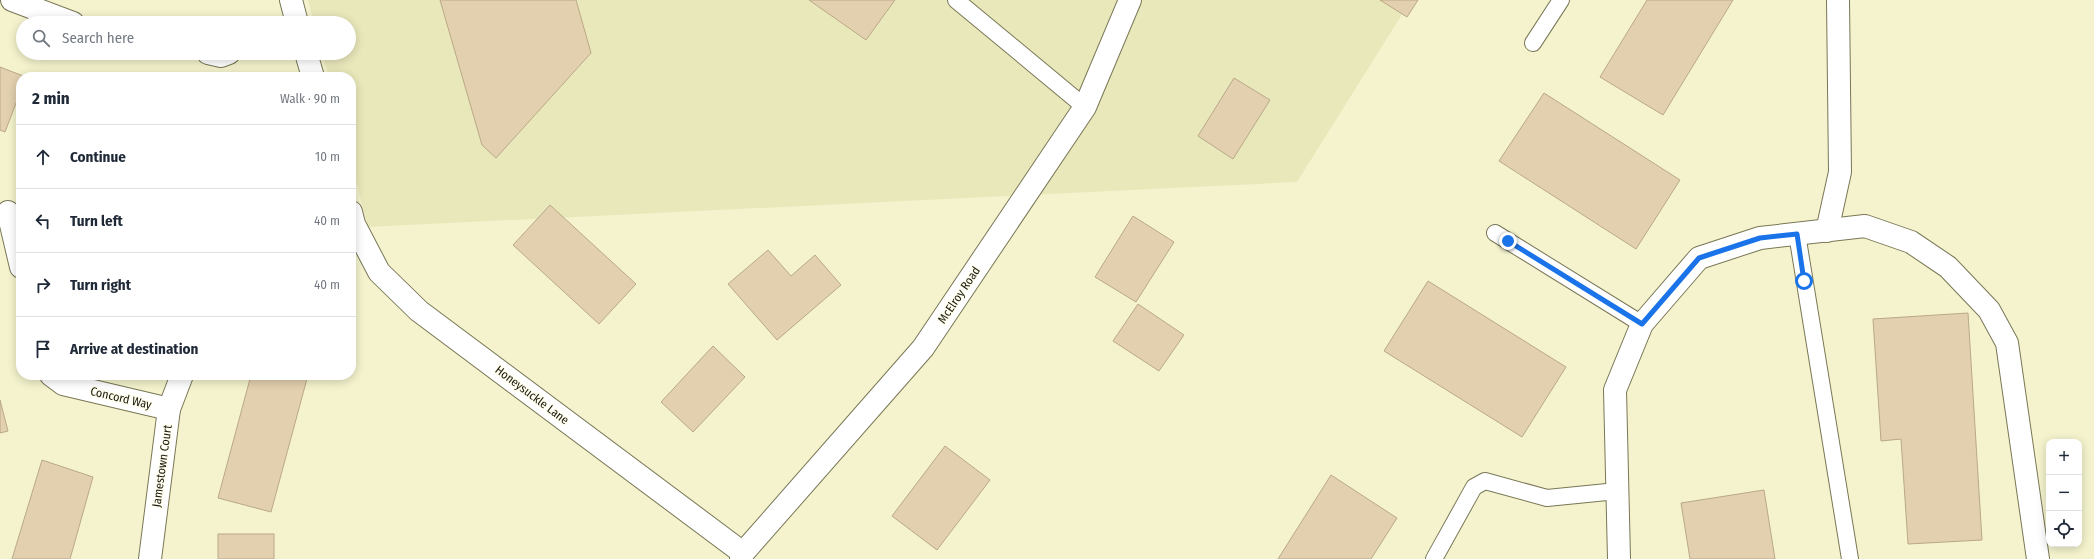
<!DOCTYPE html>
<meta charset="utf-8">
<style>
body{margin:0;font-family:"Fira Sans Condensed",sans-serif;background:#f6f6f7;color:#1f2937}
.controls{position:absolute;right:12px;bottom:12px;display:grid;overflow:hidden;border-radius:8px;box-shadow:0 2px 10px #0003}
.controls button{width:36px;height:36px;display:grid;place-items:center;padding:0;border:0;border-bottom:1px solid #e0e1e3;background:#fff;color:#1f2937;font:20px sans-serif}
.stop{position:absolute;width:12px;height:12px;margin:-9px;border:3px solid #1a73e8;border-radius:50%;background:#fff}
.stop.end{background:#1a73e8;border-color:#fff;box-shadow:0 1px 4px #0008}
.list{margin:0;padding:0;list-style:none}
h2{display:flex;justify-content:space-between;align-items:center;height:52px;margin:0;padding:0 16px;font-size:17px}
h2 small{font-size:13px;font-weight:400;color:#747a83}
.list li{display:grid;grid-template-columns:26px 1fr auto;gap:12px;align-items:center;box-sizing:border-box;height:64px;padding:0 16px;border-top:1px solid #e0e1e3}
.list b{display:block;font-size:15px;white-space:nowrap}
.list em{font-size:13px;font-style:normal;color:#747a83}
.icon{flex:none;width:22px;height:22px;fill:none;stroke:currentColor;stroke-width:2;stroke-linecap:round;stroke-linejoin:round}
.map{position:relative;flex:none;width:2094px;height:559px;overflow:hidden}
.search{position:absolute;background:#fff;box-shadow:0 2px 10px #0003;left:16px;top:16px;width:340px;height:44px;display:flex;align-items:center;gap:10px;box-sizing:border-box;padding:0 14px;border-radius:22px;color:#747a83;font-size:15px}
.panel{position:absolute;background:#fff;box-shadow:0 2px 10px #0003;left:16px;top:72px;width:340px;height:308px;border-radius:16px}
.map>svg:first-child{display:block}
</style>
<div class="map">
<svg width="2094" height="559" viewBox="0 0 2094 559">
<rect width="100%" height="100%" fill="#f4f3cd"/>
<path fill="#e9e8bb" d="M308,0H1411L1297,182L368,227L351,162V77H329L322,53H349V23H314Z"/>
<g fill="#e2d0ae" stroke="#baa887">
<path d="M440,0H576L591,53L496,158L482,145Z"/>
<path d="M809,0H895L866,40Z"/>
<path d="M1380,0H1418L1407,17Z"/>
<path d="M1647,0H1733L1663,115L1600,77Z"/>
<path d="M0,67L26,77H21V90L5,132L0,130Z"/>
<path d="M1234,78L1270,100L1233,159L1198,136Z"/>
<path d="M1544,93L1680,180L1636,249L1499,161Z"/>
<path d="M550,205L636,284L599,324L513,245Z"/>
<path d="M1133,216L1174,242L1136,302L1095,277Z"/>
<path d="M768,250L791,276L815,255L841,285L777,340L728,284Z"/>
<path d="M1428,281L1566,367L1522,437L1384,351Z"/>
<path d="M1138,304L1184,335L1159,371L1113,341Z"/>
<path d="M1968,313L1982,540L1908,544L1901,439L1881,441L1873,319Z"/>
<path d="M713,346L745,377L693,432L661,402Z"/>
<path d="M251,375H308L271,512L218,498Z"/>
<path d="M0,400L8,431L0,433Z"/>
<path d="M945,446L990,480L937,550L892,516Z"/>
<path d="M42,460L93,477L70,559H12Z"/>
<path d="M1331,475L1397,518L1371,559H1278Z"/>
<path d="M1764,490L1775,559H1690L1681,503Z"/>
<rect x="218" y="534" width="56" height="25"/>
</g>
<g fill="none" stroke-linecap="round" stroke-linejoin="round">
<g stroke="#797756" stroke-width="18">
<g id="service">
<path d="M956,0L1085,107"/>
<path d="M1533,43L1561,0"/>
<path d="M1495,233L1642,324"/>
<path d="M1797,234L1850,559"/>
<path d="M1434,559L1474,487L1485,481L1547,498L1617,491"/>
</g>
</g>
<g stroke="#797756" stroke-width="24">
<g id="minor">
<path d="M12,0L73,23"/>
<path d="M291,0L297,23"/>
<path d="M208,53L221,56L229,53"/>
<path d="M306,53L313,77"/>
<path d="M8,212L21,267"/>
<path d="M351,212L354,224L379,272L419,311L743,553"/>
<path d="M1827,231L1840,172L1838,0"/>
<path d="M51,375L63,384L169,409"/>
<path d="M150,559L169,409L182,375"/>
<path d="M741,559L743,553L923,348L1085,107L1130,0"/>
<path d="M1619,559L1615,390L1642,324L1699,258L1760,238L1865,226L1911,242L1948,267L1989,310L2007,343L2038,559"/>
</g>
</g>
<use href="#service" stroke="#fff" stroke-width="16"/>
<use href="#minor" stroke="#fff" stroke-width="22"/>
</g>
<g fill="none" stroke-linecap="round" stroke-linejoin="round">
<path stroke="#1a73e8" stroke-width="5" d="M1508,241L1642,324L1699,258L1760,238L1797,234L1804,281"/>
</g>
<g text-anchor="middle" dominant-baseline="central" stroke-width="3" stroke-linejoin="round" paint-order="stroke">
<g font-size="12" fill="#1a190b" stroke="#fffeef">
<text transform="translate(959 295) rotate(-56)">McElroy Road</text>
<text transform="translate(532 395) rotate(37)">Honeysuckle Lane</text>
<text transform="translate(121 398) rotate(13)">Concord Way</text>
<text transform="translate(162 466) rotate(-82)">Jamestown Court</text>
</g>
</g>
</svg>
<div class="controls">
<button>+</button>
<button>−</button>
<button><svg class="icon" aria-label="locate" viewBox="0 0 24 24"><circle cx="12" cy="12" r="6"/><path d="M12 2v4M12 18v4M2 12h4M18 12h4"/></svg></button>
</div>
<div class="stop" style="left:1804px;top:281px"></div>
<div class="stop end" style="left:1508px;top:241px"></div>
<div class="search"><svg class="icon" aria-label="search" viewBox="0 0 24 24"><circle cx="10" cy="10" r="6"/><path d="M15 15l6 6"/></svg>Search here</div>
<section class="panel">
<h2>2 min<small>Walk · 90 m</small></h2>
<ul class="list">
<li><svg class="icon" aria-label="ahead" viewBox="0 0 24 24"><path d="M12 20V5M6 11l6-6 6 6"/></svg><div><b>Continue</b></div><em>10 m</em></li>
<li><svg class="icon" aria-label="left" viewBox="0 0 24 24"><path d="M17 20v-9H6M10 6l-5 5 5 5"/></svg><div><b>Turn left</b></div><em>40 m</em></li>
<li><svg class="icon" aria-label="right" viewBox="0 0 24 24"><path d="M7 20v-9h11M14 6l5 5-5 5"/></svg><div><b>Turn right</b></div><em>40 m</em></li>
<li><svg class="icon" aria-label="arrive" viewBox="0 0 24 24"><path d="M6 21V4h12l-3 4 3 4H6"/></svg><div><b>Arrive at destination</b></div></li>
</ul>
</section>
</div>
